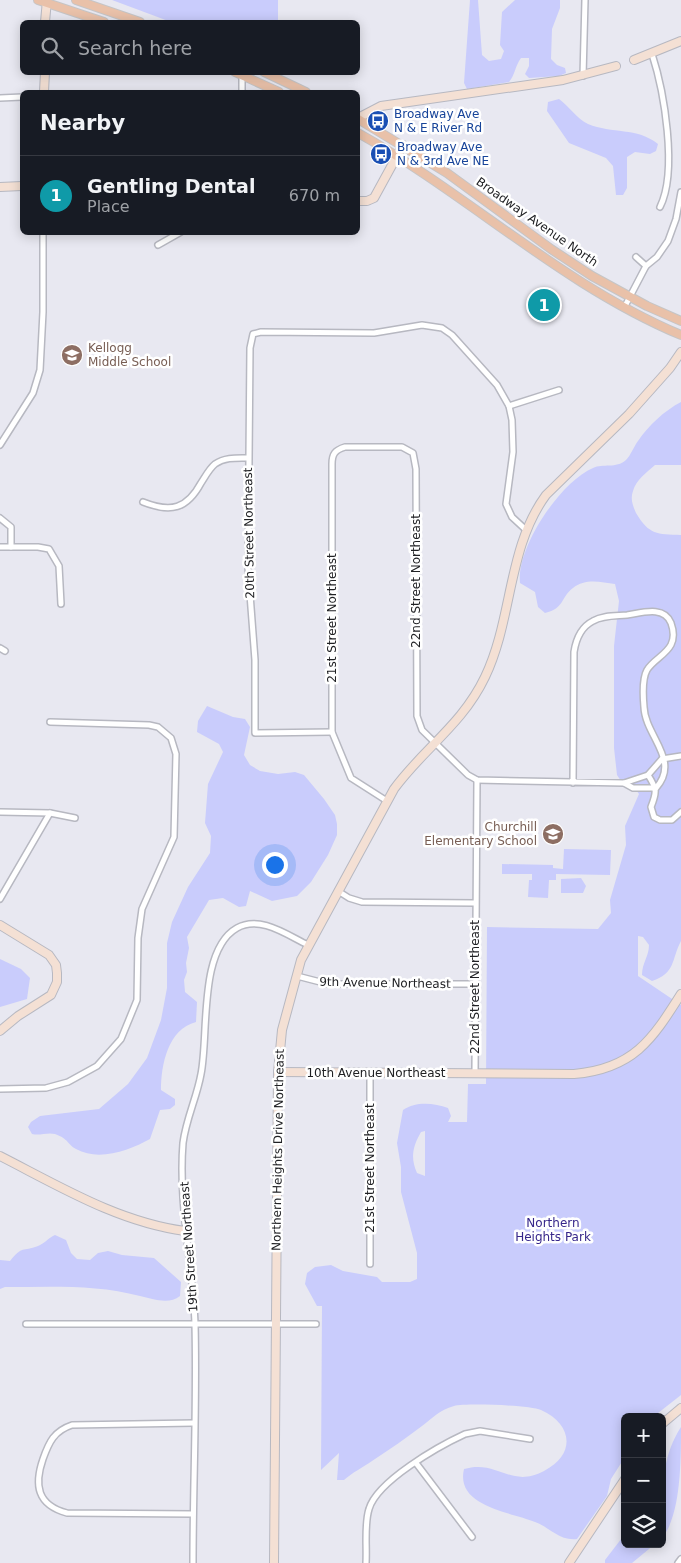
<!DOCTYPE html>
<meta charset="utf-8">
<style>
body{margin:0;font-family:"DejaVu Sans",sans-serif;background:#20242c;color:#f1f3f6}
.controls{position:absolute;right:15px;bottom:15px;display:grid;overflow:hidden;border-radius:8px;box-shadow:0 2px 12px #0003}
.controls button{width:45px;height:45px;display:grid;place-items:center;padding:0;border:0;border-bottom:1px solid #363941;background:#171b24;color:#f1f3f6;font:25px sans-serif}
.you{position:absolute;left:274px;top:864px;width:18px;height:18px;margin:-12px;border:4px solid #fff;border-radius:50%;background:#1a73e8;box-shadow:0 0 0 8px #1a73e833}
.badge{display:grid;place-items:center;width:32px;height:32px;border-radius:50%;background:#7c3aed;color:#fff;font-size:16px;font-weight:700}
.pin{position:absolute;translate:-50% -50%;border:2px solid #fff;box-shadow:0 1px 5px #0006}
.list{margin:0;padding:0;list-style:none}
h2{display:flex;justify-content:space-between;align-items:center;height:65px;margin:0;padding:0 20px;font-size:21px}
h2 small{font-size:16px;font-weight:400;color:#9ea1a6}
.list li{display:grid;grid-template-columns:32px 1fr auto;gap:15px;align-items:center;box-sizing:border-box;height:80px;padding:0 20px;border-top:1px solid #363941}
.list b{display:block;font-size:19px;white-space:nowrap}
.list p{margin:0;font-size:16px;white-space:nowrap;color:#9ea1a6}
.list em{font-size:16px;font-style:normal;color:#9ea1a6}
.icon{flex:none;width:28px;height:28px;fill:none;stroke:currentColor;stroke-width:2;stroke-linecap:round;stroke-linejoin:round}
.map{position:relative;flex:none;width:681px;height:1563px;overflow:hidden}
.search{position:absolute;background:#171b24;box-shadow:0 2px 12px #0003;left:20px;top:20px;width:340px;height:55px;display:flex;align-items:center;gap:12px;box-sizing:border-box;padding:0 18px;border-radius:8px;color:#9ea1a6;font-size:19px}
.panel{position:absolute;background:#171b24;box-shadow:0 2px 12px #0003;left:20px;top:90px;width:340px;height:145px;border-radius:8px}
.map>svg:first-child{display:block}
</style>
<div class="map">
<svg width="681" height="1563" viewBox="0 0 681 1563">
<rect width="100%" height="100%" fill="#e8e8f1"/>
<g fill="#c9ccfc" fill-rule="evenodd">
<path d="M112,0H278V22H171Z"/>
<path d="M470,0H478L482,55L489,61L501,59L504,51L500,45L502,12L515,0H560V8L552,29L551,59L557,65L565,68L566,73L559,76L529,78L525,74L529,66V58H521C515,66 515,75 509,82L467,89L464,83Z"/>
<path d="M559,99C569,106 577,119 588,124C612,134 637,127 658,144L656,151L650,154L635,152L627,157V188L623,195H616L613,166L606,158L569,143L547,111L548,102Z"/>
<path d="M681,402V465H655C647,472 636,480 633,491C630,499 633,506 636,513C649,535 657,534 681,535V941C671,960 676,973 652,981L642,975C642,963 649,956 649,945L643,937L638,936V976L681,1005V1395L653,1417H625V1457L611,1479L607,1496L577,1539C559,1541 551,1528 535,1522C512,1512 455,1507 464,1469C498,1459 510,1489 544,1471C576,1455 573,1424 541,1410C530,1405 465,1403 454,1406C439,1410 433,1418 422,1426C406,1438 389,1450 372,1461C362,1468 353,1472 344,1480H337L339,1453L321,1470L322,1306H317L305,1284L307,1273L315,1267L331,1265L343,1271L377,1277L382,1282H410L417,1279V1253L401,1192V1167L397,1143L403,1110C416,1101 434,1103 448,1108L451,1116L448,1122H467L468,1084H486L487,927L598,929L611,913L610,900L626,845L625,826L639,794L634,787H625L617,775L614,748V646L619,601L615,584C601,582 585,578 573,588C560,598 565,608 545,613L538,607L535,592L520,583C516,548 560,482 593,468C603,463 616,469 626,460C631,455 634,446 638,441C649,425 664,411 681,402ZM425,1131V1176L417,1173C410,1157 413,1146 421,1132Z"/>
<path d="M207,706L233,717L245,719L250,727L244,755L250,765L260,771L278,774L295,772L304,775L324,799L335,815L337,824V835L328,855L311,882L297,896L272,901L250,891L246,906L239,907L223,898L209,900L187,937L189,948L186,963L187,972L184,980L185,992L197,1002L196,1022C168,1029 161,1065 161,1090L175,1099V1105L170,1109L160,1110L150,1139C130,1150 99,1162 76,1149C67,1144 69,1139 55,1134C47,1132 40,1136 32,1134L28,1127L31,1122L40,1116L99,1109L128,1084L147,1058L161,1020L167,988V943L172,922L188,887L210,853L211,836L205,823L208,784L223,752L219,744L197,732L198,721Z"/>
<path d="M564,849L611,850L610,875L556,874V880H549L548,898L528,897L529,880H532V874H502V864L553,865V868L563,869Z"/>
<path d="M581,878L586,886L583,893H561V879Z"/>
<path d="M0,959L21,969L30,978L27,999L0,1007Z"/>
<path d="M55,1235L66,1240L71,1253L77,1259L90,1260L98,1253L108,1251L122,1255L154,1258L181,1282L180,1296C169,1305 153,1299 140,1296C96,1284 49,1287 5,1287L0,1289V1260L10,1261C23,1245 22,1252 38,1246C44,1244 48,1238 55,1235Z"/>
<path d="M681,1427C681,1461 681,1515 662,1538C662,1499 659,1461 681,1427Z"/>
<path d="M625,1534V1544H655L632,1563H605V1560Z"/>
</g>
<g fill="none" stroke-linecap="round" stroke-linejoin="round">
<g stroke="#b7b8c1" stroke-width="8">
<g id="street">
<path d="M652,54C664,91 678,171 660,207"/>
<path d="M583,76L585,0"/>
<path d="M242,92V73"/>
<path d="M0,98L22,97"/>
<path d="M158,245L181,232"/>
<path d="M636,257L646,266"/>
<path d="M624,308L646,266L657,257L668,241L676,219L681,192"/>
<path d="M509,406L559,390"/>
<path d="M0,445L33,393L40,370L43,312V232"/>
<path d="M143,502C171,513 187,509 201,483C205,477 209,469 215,464C225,457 237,458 248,458"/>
<path d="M0,518L11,527V547"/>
<path d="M0,547H38L49,549L59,566L61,604"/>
<path d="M0,648L5,651"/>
<path d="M332,732L255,733V660L248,568L250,348L253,334L261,332L374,333L422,325L442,328L452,335L497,385L509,406L512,420L513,452L506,504L512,517L525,529"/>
<path d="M648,775C657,789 657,792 651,807L654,817L660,820H672L681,812"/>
<path d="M624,783L648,775L662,759L681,756"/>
<path d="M387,801L351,778L332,732V464C332,454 335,450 345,447H402L413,453L416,469L417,716L422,730L468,775L477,780L624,783L633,788H656C681,760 645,736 644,707C643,696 642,679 647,670C656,655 681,651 671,623C664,605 641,613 627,615C616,616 603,615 593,621C581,627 576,639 574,652L573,783"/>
<path d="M0,812L50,813L75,818"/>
<path d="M338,891L349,898L362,902L475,903"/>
<path d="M0,899L50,813"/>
<path d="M297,976L328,984H475"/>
<path d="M475,1073L477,780"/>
<path d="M0,1089L46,1088L68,1082L97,1066L121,1039L137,1000L138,938L142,909L174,837L176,754L171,738L158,727L149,725L50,722"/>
<path d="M370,1264V1072"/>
<path d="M26,1324H316"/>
<path d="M416,1463L472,1537"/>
<path d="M193,1514L67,1513C37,1505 34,1485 43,1459C49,1442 54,1431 72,1425L194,1423"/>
<path d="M193,1563C193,1484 197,1404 195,1324C193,1264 178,1204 183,1143C186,1119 197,1097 201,1074C209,1035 198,950 237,928C260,915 287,935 308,945"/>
<path d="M366,1563C367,1546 364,1525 369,1509C377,1481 439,1446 465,1434L480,1431L530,1439"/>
<path d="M678,1563L681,1559"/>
</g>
</g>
<g stroke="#b7b8c1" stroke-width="10">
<g id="secondary">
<path d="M45,22L47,0"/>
<path d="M634,60L681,41"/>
<path d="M44,92L45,72"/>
<path d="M358,118L381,106L563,80L616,66"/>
<path d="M0,187L22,186"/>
<path d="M358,201H367L374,198L403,145"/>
<path d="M0,925L49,955L56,965L57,973V982L51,995L18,1016L0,1031"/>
<path d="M278,1072L574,1074C633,1069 652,1040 681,994"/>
<path d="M0,1156C59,1186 118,1222 185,1231"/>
<path d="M662,1424L681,1408"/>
<path d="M274,1563L278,1072L282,1030L301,960L394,789C424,748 462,725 485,677C513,619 507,548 546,495L629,414L670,368L681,352"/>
<path d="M569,1563L625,1479"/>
</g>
</g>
<g stroke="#c5c5c6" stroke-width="10">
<g id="primary">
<path d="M38,0L104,22"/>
<path d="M76,0L140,22"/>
<path d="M235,72L279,92"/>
<path d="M264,72L306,92"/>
<path d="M358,119L447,173L551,249L592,276L647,306L681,321"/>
<path d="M358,133C469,195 562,285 681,335"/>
</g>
</g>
<use href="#street" stroke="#fff" stroke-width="5"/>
<use href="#secondary" stroke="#f4e0d4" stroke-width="8"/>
<use href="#primary" stroke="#e9c1a9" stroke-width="8"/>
</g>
<defs>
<g id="bus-disc" transform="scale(1.125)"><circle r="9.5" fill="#1a4fb4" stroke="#fff"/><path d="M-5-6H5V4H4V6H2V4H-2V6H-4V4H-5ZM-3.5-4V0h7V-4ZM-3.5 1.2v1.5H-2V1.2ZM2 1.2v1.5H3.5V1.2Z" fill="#fff"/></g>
<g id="school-disc" transform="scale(1.125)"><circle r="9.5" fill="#8d6e63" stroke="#fff"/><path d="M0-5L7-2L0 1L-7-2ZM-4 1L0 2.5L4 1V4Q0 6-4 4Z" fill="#fff"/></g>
</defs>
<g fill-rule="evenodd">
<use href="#bus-disc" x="378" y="121"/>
<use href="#bus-disc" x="381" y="154"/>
<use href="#school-disc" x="72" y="355"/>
<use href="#school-disc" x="553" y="834"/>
</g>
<g text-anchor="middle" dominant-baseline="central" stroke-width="5" stroke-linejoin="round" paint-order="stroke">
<g font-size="12" fill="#164399" stroke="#fff" text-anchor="start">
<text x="394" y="114">Broadway Ave<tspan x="394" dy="14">N &amp; E River Rd</tspan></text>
<text x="397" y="147">Broadway Ave<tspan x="397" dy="14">N &amp; 3rd Ave NE</tspan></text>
</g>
<g font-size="12" fill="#202124" stroke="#fff">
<text transform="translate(537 222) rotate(35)">Broadway Avenue North</text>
<text transform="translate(249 533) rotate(-91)">20th Street Northeast</text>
<text transform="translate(416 581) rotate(-90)">22nd Street Northeast</text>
<text transform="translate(332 618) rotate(-90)">21st Street Northeast</text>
<text transform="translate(385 983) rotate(1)">9th Avenue Northeast</text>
<text transform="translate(475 987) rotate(-90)">22nd Street Northeast</text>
<text x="376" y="1073">10th Avenue Northeast</text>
<text transform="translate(278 1150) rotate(-89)">Northern Heights Drive Northeast</text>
<text transform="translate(370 1168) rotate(-90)">21st Street Northeast</text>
<text transform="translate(189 1247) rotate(-94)">19th Street Northeast</text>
</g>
<g font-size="12" fill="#785e54" stroke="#fff" text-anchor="start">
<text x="88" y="348">Kellogg<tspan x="88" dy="14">Middle School</tspan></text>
<text x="537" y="827" text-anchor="end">Churchill<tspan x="537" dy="14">Elementary School</tspan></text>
</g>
<g font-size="12" fill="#36268a" stroke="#fff">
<text x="553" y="1223">Northern<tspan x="553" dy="14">Heights Park</tspan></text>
</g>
</g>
</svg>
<div class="controls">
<button>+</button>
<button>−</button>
<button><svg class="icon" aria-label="layers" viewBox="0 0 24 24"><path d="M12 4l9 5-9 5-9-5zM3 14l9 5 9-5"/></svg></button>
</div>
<div class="you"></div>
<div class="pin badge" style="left:544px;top:305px;background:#0f9aa8">1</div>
<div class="search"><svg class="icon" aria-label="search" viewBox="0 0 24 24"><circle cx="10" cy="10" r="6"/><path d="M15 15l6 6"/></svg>Search here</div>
<section class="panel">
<h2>Nearby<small></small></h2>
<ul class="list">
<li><span class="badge" style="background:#0f9aa8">1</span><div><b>Gentling Dental</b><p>Place</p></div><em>670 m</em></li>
</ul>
</section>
</div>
